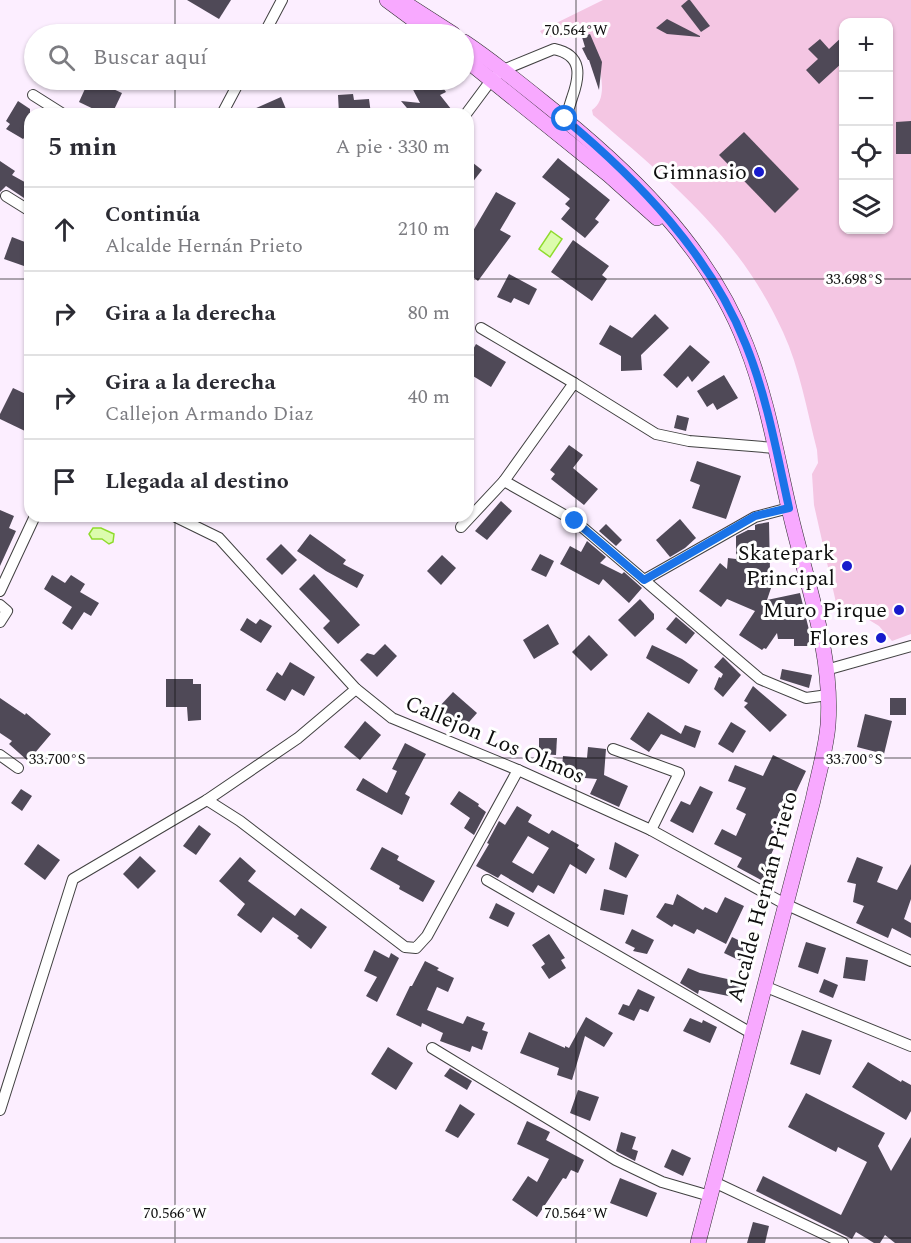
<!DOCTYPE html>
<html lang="es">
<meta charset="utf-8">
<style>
body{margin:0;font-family:Spectral,serif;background:#f7f7f7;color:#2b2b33}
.controls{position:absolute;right:18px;top:18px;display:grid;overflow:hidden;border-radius:12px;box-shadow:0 2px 4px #0004}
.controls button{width:54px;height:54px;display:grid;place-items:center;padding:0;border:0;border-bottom:2px solid #e1e1e2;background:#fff;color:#2b2b33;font:30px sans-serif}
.stop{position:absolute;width:18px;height:18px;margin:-14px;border:4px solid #1a73e8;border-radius:50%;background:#fff}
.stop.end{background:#1a73e8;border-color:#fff;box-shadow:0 2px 6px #0008}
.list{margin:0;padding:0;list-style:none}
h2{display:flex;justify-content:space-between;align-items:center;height:78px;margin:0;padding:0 24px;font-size:26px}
h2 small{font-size:20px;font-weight:400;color:#7c7c81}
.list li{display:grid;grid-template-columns:39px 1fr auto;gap:18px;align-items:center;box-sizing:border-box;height:84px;padding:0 24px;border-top:2px solid #e1e1e2}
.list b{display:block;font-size:22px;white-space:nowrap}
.list p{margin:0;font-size:20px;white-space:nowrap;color:#7c7c81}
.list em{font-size:20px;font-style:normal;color:#7c7c81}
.icon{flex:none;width:33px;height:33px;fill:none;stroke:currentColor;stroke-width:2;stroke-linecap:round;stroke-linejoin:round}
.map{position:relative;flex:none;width:911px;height:1243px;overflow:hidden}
.search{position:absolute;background:#fff;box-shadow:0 2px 4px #0004;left:24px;top:24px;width:450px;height:66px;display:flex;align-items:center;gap:15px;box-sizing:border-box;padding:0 21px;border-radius:33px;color:#7c7c81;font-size:22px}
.panel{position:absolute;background:#fff;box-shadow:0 2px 4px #0004;left:24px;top:108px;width:450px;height:414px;border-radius:18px}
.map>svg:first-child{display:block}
</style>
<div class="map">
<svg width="911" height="1243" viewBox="0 0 911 1243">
<rect width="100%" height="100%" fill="#fceeff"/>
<path fill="#f4c6e3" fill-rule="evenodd" d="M603,0H911V634L892,641L879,626L856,612L839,616L814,505L812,474L818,463L817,450C807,411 800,369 783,332C740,237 670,181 593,115L592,110C614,96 594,48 586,29L565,36L544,37L540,31ZM844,22H888V230H844Z"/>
<g fill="#dcfcad" stroke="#8fdb2d" stroke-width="1.5">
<path d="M551,231L562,239L550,257L539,249Z"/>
<path d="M93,528H101L114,534L113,542L109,544L102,539H92L89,534Z"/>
</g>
<g fill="#4f4957" fill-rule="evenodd">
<path d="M187,0H231L219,19Z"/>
<path d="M688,0H690L710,26L701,32L681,6Z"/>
<path d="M667,19L700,36V37L667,34L656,28Z"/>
<path d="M590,34L602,62L599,90L589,60H588L582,48L585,47L582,37Z"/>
<path d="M843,36V62L819,84L806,70L818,59L808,49L820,39L829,49Z"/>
<path d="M89,80H93L122,93L112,114H104L79,102Z"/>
<path d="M408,80H438L446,92L440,95L455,114H412L401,101L420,103Z"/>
<path d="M353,94L354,100L369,99L371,114H339L338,95Z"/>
<path d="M281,97L288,114H243Z"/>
<path d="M18,101L30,109V132L23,139L6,129L10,124L6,121Z"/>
<path d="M911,121V154H896V122Z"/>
<path d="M744,132L799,189L775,213L719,155Z"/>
<path d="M558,158L610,200L595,219L599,222L585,238L561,219L570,208L565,204L570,199L542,177Z"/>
<path d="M468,159L482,170L468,188Z"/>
<path d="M0,161L15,171L12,175L30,185V202L6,186L0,192Z"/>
<path d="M496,192L516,203L500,230L511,236L478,281L468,273V248L474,239L470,236Z"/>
<path d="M12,237L30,244V250L24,266L4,259Z"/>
<path d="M573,240L609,266L602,275L607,279L592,301L551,272Z"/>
<path d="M509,274L537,289L529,305L514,298L511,303L497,297Z"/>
<path d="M655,314L669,328L641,355L642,370L621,371V356L599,344L610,325L632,338Z"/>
<path d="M476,344L506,362L491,387L468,373V358Z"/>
<path d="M690,345L710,362L692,382L688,376L677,388L663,375Z"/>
<path d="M724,375L738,398L717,410L713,403L707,407L697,391Z"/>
<path d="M13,388L30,396V421L25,431L0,419V414Z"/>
<path d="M677,415L689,418L686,431L674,428Z"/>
<path d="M569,445L583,455L573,468L598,489L584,505L551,479L555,474L550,470Z"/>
<path d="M697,461L741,476L726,519L692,508L700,485L690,481Z"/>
<path d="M501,501L512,511L487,540L475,531Z"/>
<path d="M0,510L14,516L9,528L16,531L0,566Z"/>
<path d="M680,519L696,538L685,548L670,557L656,540Z"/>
<path d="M769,522L770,571L776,573L767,600L800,593L809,630V646H794V639H778L777,633L766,649L764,648L762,650L739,635L755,611L727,599L721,607L699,591L720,563L727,569L728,558L736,559V536L748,530H755V525L758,524Z"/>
<path d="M606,524L622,540L616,546L599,531Z"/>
<path d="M310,534L346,560L343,564L364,575L357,588L326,571L297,551Z"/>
<path d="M587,541L606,557L600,563L622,574L624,572L642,588L629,603L603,579L599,585L560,564L570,546L581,552Z"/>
<path d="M281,544L297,560L282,575L266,559Z"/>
<path d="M540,554L554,561L546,577L531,570Z"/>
<path d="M442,555L456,568L441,585L427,571Z"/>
<path d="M314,574L360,625L338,644L323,628L330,621L299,589Z"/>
<path d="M52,575L65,583L71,575L85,584L80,592L99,603L91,616L84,612L72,630L62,623L72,607L44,589Z"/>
<path d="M640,599L654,614V619L635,637L618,620Z"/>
<path d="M676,617L695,633L686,644L666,629Z"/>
<path d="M247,618L256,624L260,619L272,626L261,643L240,630Z"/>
<path d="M548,624L559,644L534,659L523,640Z"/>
<path d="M589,635L608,655L591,671L572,652Z"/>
<path d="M385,644L397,656L377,677L360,660L367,653L374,655Z"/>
<path d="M652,645L682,659L698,670L689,684L646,658Z"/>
<path d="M723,657L741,675L723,697L714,689L719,677L721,678L723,674L714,667Z"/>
<path d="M290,662L315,677L304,696L292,689L285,701L266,690L277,672L282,676Z"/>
<path d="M782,669L812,675L809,688L780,679Z"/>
<path d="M166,679H193V684H201V720L188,721L187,707H166Z"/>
<path d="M753,686L787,715L770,732L744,707L748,703L744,701Z"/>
<path d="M453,692L477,713L462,730L438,708Z"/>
<path d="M0,698L25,715L26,713L51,734L28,761L9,744L12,741L0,733Z"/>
<rect x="890" y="698" width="16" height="17"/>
<path d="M648,712L681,734L685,725L701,731L695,748L661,734L649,752L630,739Z"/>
<path d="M865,714L892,721L884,754L857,747Z"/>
<path d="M365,721L381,735L360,760L344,747Z"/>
<path d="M731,722L746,731L733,753L718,744Z"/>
<path d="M539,738H557L556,755L539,754Z"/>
<path d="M405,743L426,754L405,794L410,797L402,815L356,790L363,778L387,793L397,771L392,769Z"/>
<path d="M588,747L606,749L604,775L628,786L619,807L590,794L597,779L561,776L563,756L587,758Z"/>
<path d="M773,755L806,771L795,794L789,792L771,830L780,834L767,864L771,866L763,881L737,867L742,858L714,844L722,829L736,836L746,814L736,809L746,788L728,781L735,765L763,776Z"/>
<path d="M700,786L713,792L693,833L670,821L681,801L690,805Z"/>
<path d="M21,789L32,796L22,811L11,803Z"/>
<path d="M459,791L479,804L478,806L486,812L474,835L464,828L470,818L450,804Z"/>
<path d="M517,806L532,815L528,822L549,834L552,830L579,845L577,848L595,859L586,874L570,864L554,894L538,885L533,893L501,874L498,878L476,866L489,844L487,843L499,821L505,825ZM528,836L549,848L533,874L512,862Z"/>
<path d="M199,825L211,834L196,855L183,846Z"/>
<path d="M615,842L639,855L626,878L609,869Z"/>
<path d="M38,844L60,860L45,880L24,864Z"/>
<path d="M382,847L399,856L397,860L435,881L423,902L399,889L400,886L370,869Z"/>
<path d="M140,856L156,871L138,889L123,874Z"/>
<path d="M240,857L256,871L248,881L295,916L301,908L327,927L311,949L297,938L299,936L273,917L261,933L237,915L245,904L219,881Z"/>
<path d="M857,857L883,867L877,882L897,890L911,864V899L904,919L911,923V938L892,928L888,938L856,923L864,906L853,902L856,884L847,882Z"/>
<path d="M604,889L628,895L624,915L600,910Z"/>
<path d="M677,894L703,910L705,907L717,913L725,897L744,906L726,944L697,929L694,934L674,924L672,927L656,917L665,903L673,905Z"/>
<path d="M496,903L515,913L508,927L489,918Z"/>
<path d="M632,929L654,940L647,954L633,951L635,948L625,943Z"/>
<path d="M549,934L565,958L561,960L566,968L549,979L541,967L545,964L532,945Z"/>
<path d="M732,937L758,950L751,966L724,953Z"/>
<path d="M806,942L826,948L818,974L798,967Z"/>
<path d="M374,950L389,958L391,953L399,958L377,1002L366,996L377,977L364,971Z"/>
<path d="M846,957L868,960L865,981L843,978Z"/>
<path d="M425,961L439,968L437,970L454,978L448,992L437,987L427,1010L463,1024L467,1016L485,1023L482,1030L488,1032L482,1050L472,1046L470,1052L440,1041L443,1033L422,1023L421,1027L396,1015L410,986H412Z"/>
<path d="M688,968L700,973L741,982L738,998L699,990L698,994L680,983Z"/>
<path d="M824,979L838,985L833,998L819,992Z"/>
<path d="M638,989L655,997L648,1012L640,1009L634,1021L618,1014L623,1004L629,1006Z"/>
<path d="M586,1017L613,1033L604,1047L585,1036L572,1080L557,1075L559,1068L520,1053L529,1032L565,1048V1046L569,1048Z"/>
<path d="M690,1018L702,1023L703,1020L717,1027L710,1043L683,1031Z"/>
<path d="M802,1030L832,1040L820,1075L790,1064Z"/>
<path d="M388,1047L413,1063L396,1090L371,1074Z"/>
<path d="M868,1062L901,1082L902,1080L911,1085V1111L906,1120L852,1087Z"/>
<path d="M450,1068L472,1081L467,1090L444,1076Z"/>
<path d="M578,1090L599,1097L590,1121L570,1113Z"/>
<path d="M806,1093L885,1133L878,1146L891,1171L911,1137V1243H895L885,1235L880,1243H874L856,1232L852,1239L756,1191L763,1176L841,1215L867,1162L838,1147L836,1152L788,1127Z"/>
<path d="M460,1104L475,1114L458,1138L445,1131Z"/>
<path d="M527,1121L550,1132L546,1140L584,1160L578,1173L571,1170L566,1179L563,1178L537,1217L512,1200L528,1176L537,1182L549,1159L517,1144Z"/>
<path d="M621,1132L636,1137L632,1149L638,1151L635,1161L616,1151Z"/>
<path d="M672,1149L691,1158L683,1176L664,1167Z"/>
<path d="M620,1178L657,1193L647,1217L610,1203Z"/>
<path d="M753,1222L769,1226L765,1243H747Z"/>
</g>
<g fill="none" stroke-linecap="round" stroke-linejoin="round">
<g stroke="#414141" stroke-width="12">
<g id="street">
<path d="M264,34L282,0"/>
<path d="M33,95L63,114"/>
<path d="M222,114L240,80"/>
<path d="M466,114L492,79L503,70L554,49C583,55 580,76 572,98C569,107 567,116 562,125"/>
<path d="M6,196L30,211"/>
<path d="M481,328L574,383"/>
<path d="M504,481L575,521L760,679L806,698L828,695"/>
<path d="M174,516L219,538L356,689L392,718L518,770L651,830L785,904L911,961"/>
<path d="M461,527L504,481L574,383L656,434L689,441L775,448"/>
<path d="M644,580L755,517L789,508"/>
<path d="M0,591L35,516"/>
<path d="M0,605L7,611L0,622"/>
<path d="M826,670L911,646"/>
<path d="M613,749L679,773L651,830"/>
<path d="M0,755L18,768"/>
<path d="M207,800L240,821L405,947L416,948L427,936L518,770"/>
<path d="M487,880L751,1033"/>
<path d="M764,986L911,1046"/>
<path d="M432,1048L616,1160L662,1182L710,1196"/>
<path d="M0,1110L73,879L207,800L298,738L356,689"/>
<path d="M714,1182L843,1243"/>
</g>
</g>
<g stroke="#303030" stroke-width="16">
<g id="secondary">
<path d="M387,0L433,34"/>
<path d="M400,0L453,34"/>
<path d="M464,42C491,60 517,81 543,102C625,167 708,245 746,345C769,403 778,465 793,525C809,590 833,657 828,725C826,750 818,775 813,800L698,1243"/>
<path d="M464,58L609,175L657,218"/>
</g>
</g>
<use href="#street" stroke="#fff" stroke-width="10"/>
<use href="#secondary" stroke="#f8a9ff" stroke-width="15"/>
</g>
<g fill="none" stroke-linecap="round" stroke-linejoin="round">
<path stroke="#1a73e8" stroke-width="8" d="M565,119C639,181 710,254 746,345C767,397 777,454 789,508L755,516L644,580L575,521"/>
</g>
<path fill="none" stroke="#0e0e0e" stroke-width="1.5" stroke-opacity="0.45" d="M175,0V34M576,0V1243M175,80V114M0,279H30M468,279H911M175,516V1243M0,758H911M0,1238H911"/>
<g fill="#171acc" stroke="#fff" stroke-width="2">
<circle cx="759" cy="172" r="6"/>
<circle cx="847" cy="566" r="6"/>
<circle cx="899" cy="610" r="6"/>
<circle cx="881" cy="638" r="6"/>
</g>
<g text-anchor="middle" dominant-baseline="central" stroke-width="6" stroke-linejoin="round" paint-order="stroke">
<g font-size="22" fill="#0e0e0e" stroke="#fff" text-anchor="end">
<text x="747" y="172">Gimnasio</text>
<text x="835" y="553">Skatepark<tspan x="835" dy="25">Principal</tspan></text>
<text x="887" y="610">Muro Pirque</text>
<text x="869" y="638">Flores</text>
</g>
<g font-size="22" fill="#0e0e0e" stroke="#fff">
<text transform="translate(495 740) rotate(23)">Callejon Los Olmos</text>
<text transform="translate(763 897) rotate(-75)">Alcalde Hernán Prieto</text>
</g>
</g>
<g font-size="15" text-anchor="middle" fill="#0e0e0e" stroke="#fff" stroke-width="6" stroke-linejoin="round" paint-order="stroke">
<text x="576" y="35">70.564°W</text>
<text x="854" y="284">33.698°S</text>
<text x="57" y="764">33.700°S</text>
<text x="854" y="764">33.700°S</text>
<text x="175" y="1218">70.566°W</text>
<text x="576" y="1218">70.564°W</text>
</g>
</svg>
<div class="controls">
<button>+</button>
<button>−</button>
<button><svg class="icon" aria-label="locate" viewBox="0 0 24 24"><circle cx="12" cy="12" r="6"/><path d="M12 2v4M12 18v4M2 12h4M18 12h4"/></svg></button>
<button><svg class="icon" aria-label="layers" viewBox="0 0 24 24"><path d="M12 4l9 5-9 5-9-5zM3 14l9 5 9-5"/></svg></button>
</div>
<div class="stop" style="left:565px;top:119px"></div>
<div class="stop end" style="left:575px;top:521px"></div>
<div class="search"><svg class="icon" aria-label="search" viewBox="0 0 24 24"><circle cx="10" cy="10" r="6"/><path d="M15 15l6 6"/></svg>Buscar aquí</div>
<section class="panel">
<h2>5 min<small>A pie · 330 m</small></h2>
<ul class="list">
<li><svg class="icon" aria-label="ahead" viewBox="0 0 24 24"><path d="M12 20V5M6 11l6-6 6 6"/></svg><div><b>Continúa</b><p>Alcalde Hernán Prieto</p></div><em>210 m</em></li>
<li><svg class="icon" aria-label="right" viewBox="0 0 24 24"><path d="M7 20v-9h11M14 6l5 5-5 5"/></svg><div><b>Gira a la derecha</b></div><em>80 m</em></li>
<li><svg class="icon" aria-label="right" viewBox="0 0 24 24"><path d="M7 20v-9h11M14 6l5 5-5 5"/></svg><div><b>Gira a la derecha</b><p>Callejon Armando Diaz</p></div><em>40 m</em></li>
<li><svg class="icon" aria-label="arrive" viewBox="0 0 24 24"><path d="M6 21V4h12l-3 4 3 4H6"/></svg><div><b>Llegada al destino</b></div></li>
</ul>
</section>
</div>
